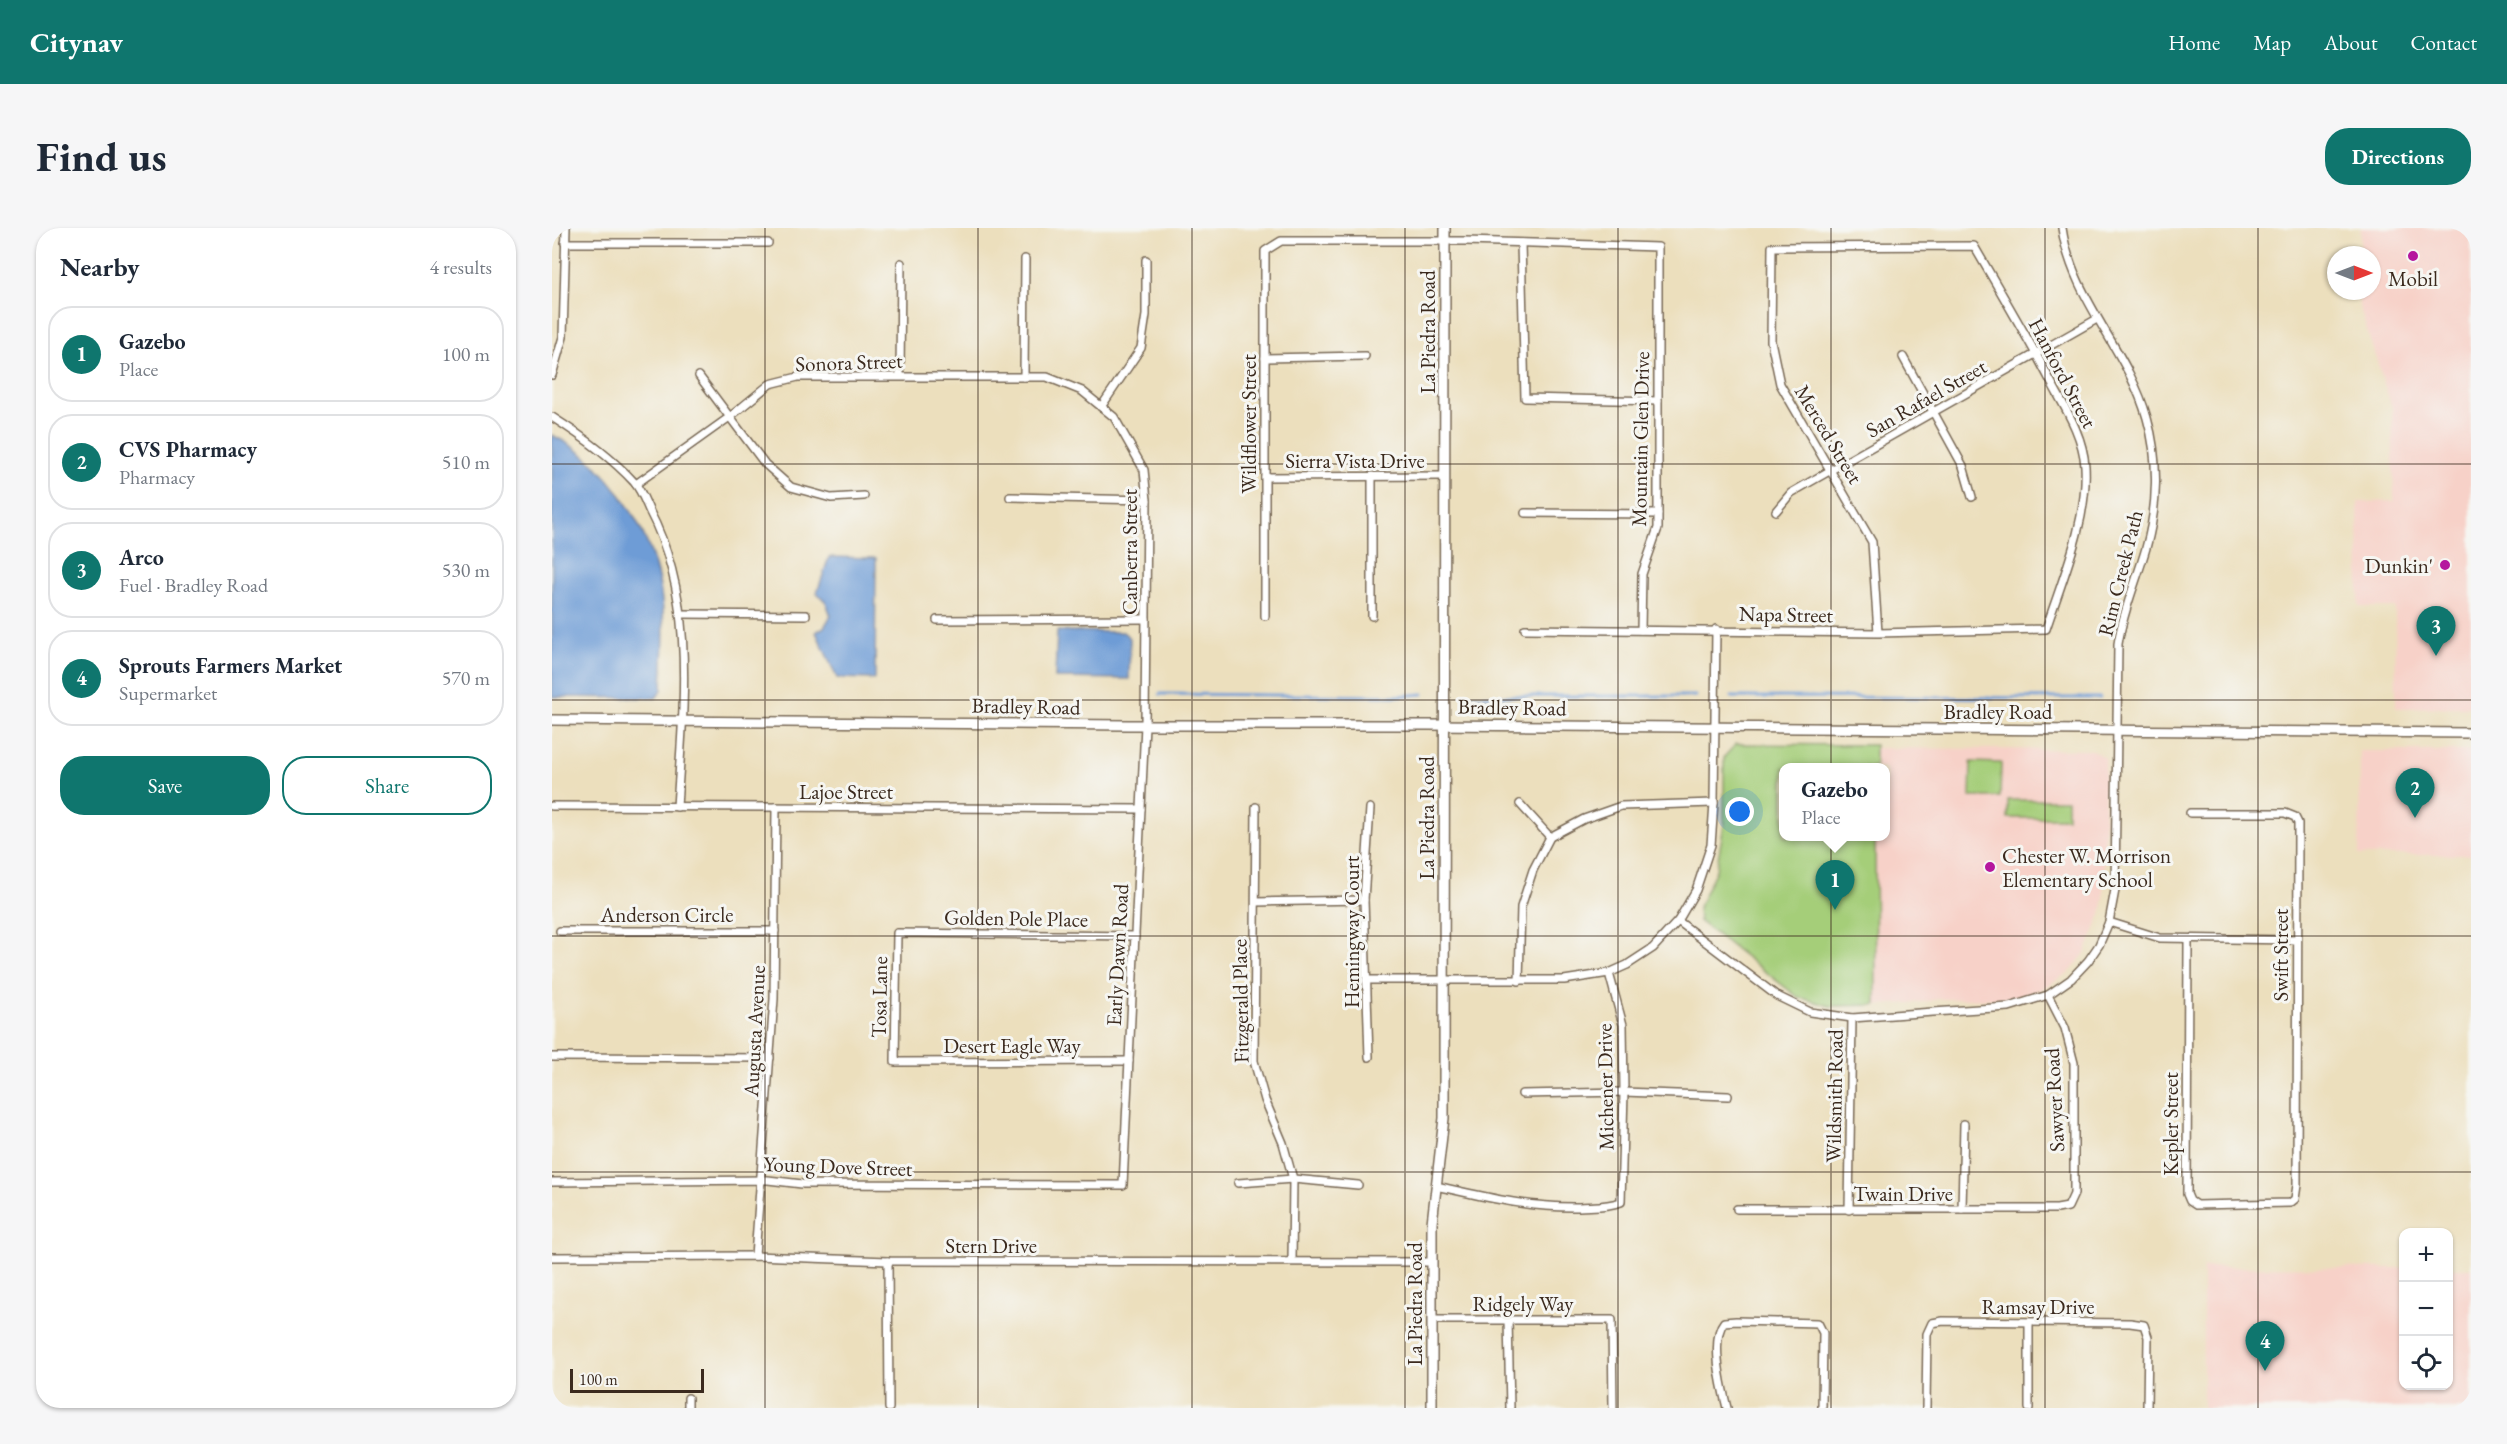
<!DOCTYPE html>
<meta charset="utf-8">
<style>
body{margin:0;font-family:"EB Garamond",serif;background:#f6f6f7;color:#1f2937}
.controls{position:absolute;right:18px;bottom:18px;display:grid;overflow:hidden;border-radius:12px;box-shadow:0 2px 4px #0004}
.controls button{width:54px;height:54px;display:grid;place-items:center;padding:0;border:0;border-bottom:2px solid #e0e1e3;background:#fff;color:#1f2937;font:30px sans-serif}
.compass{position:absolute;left:1775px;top:18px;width:54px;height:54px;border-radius:50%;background:#fff;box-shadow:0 2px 4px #0004;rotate:90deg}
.scale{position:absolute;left:18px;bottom:15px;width:134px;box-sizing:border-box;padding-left:6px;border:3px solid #3b2a1e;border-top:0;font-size:16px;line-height:21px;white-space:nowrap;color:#3b2a1e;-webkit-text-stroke:4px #f6f6f2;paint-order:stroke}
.you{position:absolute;left:1188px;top:584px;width:21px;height:21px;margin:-15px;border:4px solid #fff;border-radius:50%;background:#1a73e8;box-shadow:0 0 0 9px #1a73e833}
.badge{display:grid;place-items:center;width:39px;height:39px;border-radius:50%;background:#0f766e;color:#fff;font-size:20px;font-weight:700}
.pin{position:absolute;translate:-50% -50px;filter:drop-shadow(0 2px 3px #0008)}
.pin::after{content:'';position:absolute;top:32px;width:21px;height:18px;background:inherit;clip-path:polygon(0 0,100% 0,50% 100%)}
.popup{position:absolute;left:1227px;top:535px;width:111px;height:78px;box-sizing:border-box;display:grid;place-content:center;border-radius:12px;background:#fff;filter:drop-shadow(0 2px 4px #0005);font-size:20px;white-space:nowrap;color:#747a83}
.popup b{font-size:22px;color:#1f2937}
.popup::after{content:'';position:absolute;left:50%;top:100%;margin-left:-12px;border:12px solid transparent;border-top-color:#fff}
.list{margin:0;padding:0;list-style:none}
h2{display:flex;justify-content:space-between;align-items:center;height:78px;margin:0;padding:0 24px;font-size:26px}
h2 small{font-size:20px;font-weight:400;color:#747a83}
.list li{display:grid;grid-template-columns:39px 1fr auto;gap:18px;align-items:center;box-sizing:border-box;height:96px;margin:0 12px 12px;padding:0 12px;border:2px solid #e0e1e3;border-radius:24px}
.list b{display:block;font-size:22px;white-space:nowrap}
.list p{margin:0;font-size:20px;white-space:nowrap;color:#747a83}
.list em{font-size:20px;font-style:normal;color:#747a83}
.actions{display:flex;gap:12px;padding:18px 24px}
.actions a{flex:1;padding:14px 0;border:2px solid #0f766e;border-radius:24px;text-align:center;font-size:21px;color:#0f766e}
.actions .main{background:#0f766e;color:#fff}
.icon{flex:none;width:33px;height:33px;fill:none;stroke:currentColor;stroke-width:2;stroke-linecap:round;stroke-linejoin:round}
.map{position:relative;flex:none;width:1919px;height:1180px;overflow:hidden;border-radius:24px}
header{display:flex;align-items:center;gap:36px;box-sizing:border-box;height:84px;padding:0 30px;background:#0f766e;color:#fff}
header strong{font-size:28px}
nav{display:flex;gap:33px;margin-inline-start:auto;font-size:21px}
.intro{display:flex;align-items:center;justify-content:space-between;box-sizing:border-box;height:144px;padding:0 36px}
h1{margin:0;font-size:42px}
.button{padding:15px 27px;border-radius:24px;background:#0f766e;color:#fff;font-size:21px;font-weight:700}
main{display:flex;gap:36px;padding:0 36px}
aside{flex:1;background:#fff;border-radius:24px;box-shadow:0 2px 4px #0004}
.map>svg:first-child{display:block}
</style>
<header>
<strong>Citynav</strong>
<nav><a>Home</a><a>Map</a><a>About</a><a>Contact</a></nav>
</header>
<div class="intro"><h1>Find us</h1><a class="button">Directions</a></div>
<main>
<aside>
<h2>Nearby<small>4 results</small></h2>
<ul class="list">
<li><span class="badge">1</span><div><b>Gazebo</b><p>Place</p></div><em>100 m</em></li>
<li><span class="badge">2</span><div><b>CVS Pharmacy</b><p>Pharmacy</p></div><em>510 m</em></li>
<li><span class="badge">3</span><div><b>Arco</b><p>Fuel · Bradley Road</p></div><em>530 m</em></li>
<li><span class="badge">4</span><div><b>Sprouts Farmers Market</b><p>Supermarket</p></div><em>570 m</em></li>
</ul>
<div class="actions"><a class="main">Save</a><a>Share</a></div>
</aside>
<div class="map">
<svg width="1919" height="1180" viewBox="0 0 1919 1180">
<rect width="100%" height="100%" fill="#f6f6f2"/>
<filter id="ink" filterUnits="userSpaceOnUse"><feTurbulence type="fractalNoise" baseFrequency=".0167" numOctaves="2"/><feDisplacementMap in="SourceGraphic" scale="12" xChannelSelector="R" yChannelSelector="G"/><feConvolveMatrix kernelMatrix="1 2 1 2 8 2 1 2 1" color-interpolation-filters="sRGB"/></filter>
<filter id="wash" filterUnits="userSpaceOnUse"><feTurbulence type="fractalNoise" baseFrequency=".008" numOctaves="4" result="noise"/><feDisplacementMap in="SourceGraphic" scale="24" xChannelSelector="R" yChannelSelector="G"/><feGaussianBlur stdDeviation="1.35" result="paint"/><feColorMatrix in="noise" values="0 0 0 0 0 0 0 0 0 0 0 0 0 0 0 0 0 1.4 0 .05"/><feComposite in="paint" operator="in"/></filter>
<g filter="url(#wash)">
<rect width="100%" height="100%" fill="#ecdfbd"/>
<g fill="#f7d1c8">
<path d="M1809,0H1919V479L1844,480L1843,379H1807L1806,274L1842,273L1840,180L1807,78V63H1820V27H1808Z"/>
<path d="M1323,520L1540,522L1553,530L1552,669L1549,686L1533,725L1519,743L1488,762L1457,771H1386L1372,774L1324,777L1323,609L1334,608V540L1323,539Z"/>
<path d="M1808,523H1919V627H1807Z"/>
<path d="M1651,1039L1851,1040L1852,1158H1896L1897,1040H1919V1180H1651Z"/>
</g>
<g fill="#a5ce79" stroke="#707c4c" stroke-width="1.5">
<path d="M1184,516L1323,517V539L1232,540V608L1323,609L1324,777L1278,778L1246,769L1147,693L1146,680L1164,642L1172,597V529Z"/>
<path d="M1419,534L1449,535L1448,569H1418Z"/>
<rect x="1456" y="572" width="59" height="18"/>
</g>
<g fill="#6e9cd6" stroke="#54637a" stroke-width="1.5">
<path d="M0,207C57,234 100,303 109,365C114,396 111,430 110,462L104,470L0,469Z"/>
<path d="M277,329L324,330L323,451L285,450L264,404L272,399L279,388L274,374L265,365Z"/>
<path d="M505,403L571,404L578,410L577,451L503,450Z"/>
</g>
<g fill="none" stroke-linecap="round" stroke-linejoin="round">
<g stroke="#6e9cd6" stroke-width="3">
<path d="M608,466L845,468L871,466"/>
<path d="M915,468H1144"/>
<path d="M1180,469L1548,470"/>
</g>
</g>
</g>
<g filter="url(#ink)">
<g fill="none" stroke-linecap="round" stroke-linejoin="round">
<g stroke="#796956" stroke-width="10">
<g id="minor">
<path d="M13,15H216"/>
<path d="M969,15L973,170L1106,173"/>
<path d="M1351,129L1411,238L1420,269"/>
<path d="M713,130L813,128"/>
<path d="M0,147L11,109L14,0"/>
<path d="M147,148L213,236L239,259L279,270L312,268"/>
<path d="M348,148L349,35"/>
<path d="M472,149L473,31"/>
<path d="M549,179L589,120L594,87V32"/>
<path d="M0,189C30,208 58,228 82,254C89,262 93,273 97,282C145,373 131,480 125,579"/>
<path d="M713,249L893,248"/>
<path d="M458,269L595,272"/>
<path d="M1224,283L1239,265L1258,254L1545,91"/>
<path d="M973,285L1106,286"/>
<path d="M130,386L254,387"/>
<path d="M713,388V23L729,13H913L1106,19V300L1090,346L1089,402"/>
<path d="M820,388V248"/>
<path d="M385,392L594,391"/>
<path d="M973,401L1326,405L1494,401C1511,349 1536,293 1533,238C1531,207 1513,180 1499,154C1475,108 1448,63 1422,18L1220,19L1219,113L1228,156L1320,314L1326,405"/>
<path d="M968,576L998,609"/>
<path d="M0,578L589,581"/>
<path d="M704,579L702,833L713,872L731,915L741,951L740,1033"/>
<path d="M704,674L812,672"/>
<path d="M1126,693L1225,768L1258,784L1300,790L1381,784L1457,779L1496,767L1519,751L1536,733L1547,717L1557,694L1563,662L1566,416C1571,382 1585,352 1594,320C1606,278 1607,231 1595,190C1576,122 1520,71 1510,0"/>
<path d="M1557,694L1608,710L1744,712"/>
<path d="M8,703H223"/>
<path d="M1636,712L1635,966L1638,973L1644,977L1738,975L1743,971L1745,957L1746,595L1743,589L1733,585H1638"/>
<path d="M814,752H1012L1057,745L1075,737L1101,720L1126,693L1144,662L1159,617L1162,575L1164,401"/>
<path d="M967,753L969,679L981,642L998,609L1032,591L1069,578L1162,575"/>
<path d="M0,829L218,830"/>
<path d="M817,829L812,672L818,580"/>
<path d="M577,833L343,834L345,705L583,708"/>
<path d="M970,866L1072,864L1176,868"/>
<path d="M0,954L216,952L250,956L571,957L593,497L595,272L592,242L562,189L530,163L495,149H246L218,156L179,188L84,256"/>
<path d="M686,955L741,951L806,957"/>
<path d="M884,958C933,969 976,980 1027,979C1042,978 1055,979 1069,974L1072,864L1071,797L1057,745"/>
<path d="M1185,981H1505L1516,979L1522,966V835L1513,800L1496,767"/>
<path d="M1410,981L1412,896"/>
<path d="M1297,982L1300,790"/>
<path d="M203,1028L222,771L224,579"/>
<path d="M0,1029L203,1028L336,1033L879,1034"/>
<path d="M336,1033L337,1180"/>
<path d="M881,1092H1060L1061,1180"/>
<path d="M956,1092L958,1180"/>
<path d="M136,1180V1170"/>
<path d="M1175,1180C1170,1160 1158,1111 1172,1094L1184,1093L1266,1095L1271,1105L1270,1180"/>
<path d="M1374,1180L1375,1106L1380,1095L1391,1093L1578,1095L1592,1097L1596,1109L1595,1180"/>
<path d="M1477,1180V1095"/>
</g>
</g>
<g stroke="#796956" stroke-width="12">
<g id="tertiary">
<path d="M0,492L576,497H875L1919,505"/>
<path d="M880,1180V995L892,890L893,0"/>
</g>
</g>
<use href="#minor" stroke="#fff" stroke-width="7"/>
<use href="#tertiary" stroke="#fff" stroke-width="9"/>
</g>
</g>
<path fill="none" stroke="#3b2a1e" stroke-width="1.5" stroke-opacity="0.55" d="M213,0V1180M426,0V1180M640,0V1180M853,0V1180M1066,0V1180M1279,0V1180M1493,0V1180M1706,0V1180M0,236H1919M0,472H1919M0,708H1919M0,944H1919"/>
<g fill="#b5179e" stroke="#f6f6f2" stroke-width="2">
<circle cx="1861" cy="28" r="6"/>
<circle cx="1893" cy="337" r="6"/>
<circle cx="1438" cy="639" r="6"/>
</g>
<g text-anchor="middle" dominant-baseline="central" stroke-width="6" stroke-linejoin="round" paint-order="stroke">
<g font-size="21" fill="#3b2a1e" stroke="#f6f6f2">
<text x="1861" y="50">Mobil</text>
<text x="1881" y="337" text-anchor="end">Dunkin'</text>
<text x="1450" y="627" text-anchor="start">Chester W. Morrison<tspan x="1450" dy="24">Elementary School</tspan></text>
</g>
<g font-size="21" fill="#3b2a1e" stroke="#f6f6f2">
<text transform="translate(875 104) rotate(-90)">La Piedra Road</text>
<text transform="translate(297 134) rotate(-2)">Sonora Street</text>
<text transform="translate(1511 145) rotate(62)">Hanford Street</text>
<text transform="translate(1374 170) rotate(-30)">San Rafael Street</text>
<text transform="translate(696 196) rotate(-90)">Wildflower Street</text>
<text transform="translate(1277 206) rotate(59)">Merced Street</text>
<text transform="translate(1088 211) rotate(-89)">Mountain Glen Drive</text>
<text x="803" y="232">Sierra Vista Drive</text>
<text transform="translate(577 324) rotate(-90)">Canberra Street</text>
<text transform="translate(1568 345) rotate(-76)">Rim Creek Path</text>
<text transform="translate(1234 386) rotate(1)">Napa Street</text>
<text transform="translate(474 478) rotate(1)">Bradley Road</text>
<text transform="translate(960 479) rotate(1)">Bradley Road</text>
<text x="1446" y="483">Bradley Road</text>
<text x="294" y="563">Lajoe Street</text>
<text transform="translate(874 590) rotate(-90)">La Piedra Road</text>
<text x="115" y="686">Anderson Circle</text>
<text transform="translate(464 690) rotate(1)">Golden Pole Place</text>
<text transform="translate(799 704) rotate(-90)">Hemingway Court</text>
<text transform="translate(565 727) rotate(-87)">Early Dawn Road</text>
<text transform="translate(1728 727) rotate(-90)">Swift Street</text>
<text transform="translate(327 769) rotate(-89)">Tosa Lane</text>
<text transform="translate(688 773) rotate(-91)">Fitzgerald Place</text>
<text transform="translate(202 803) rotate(-87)">Augusta Avenue</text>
<text x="460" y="817">Desert Eagle Way</text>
<text transform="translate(1053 859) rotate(-91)">Michener Drive</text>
<text transform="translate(1282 868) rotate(-89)">Wildsmith Road</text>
<text transform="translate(1502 872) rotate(-93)">Sawyer Road</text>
<text transform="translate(1618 896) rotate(-90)">Kepler Street</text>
<text transform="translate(286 938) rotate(2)">Young Dove Street</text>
<text x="1351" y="965">Twain Drive</text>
<text x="439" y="1017">Stern Drive</text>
<text x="971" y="1075">Ridgely Way</text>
<text transform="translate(862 1076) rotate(-90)">La Piedra Road</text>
<text x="1486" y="1078">Ramsay Drive</text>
</g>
</g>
</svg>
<div class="controls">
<button>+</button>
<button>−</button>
<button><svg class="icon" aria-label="locate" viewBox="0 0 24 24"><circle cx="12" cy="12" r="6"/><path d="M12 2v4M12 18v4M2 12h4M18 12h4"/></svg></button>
</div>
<svg class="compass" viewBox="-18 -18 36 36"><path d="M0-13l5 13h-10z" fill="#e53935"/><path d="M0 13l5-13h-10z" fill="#747a83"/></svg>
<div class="scale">100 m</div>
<div class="you"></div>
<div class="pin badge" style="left:1283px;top:682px">1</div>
<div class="popup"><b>Gazebo</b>Place</div>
<div class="pin badge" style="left:1863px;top:590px">2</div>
<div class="pin badge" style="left:1884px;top:428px">3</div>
<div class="pin badge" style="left:1713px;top:1143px">4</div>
</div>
</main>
